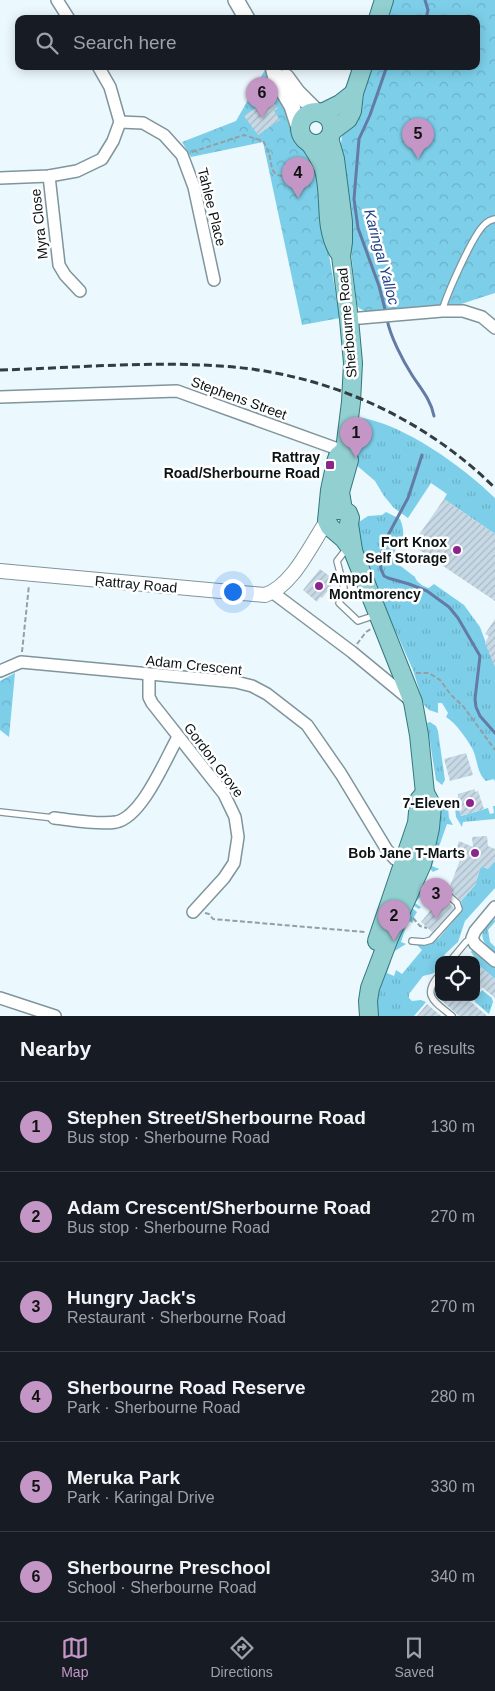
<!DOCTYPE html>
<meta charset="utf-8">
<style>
body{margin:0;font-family:Helvetica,sans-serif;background:#242831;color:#f1f3f6}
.controls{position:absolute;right:15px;bottom:15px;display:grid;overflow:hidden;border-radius:10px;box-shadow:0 2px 12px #0003}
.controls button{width:45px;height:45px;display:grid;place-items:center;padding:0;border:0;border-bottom:1px solid #363941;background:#171b24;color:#f1f3f6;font:25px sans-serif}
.you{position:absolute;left:232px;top:591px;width:18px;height:18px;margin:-12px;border:4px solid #fff;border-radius:50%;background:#1a73e8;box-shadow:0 0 0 8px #1a73e833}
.badge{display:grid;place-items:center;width:32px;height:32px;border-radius:50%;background:#c396c6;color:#111;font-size:16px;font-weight:700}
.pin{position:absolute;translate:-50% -41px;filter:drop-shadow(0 1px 2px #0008)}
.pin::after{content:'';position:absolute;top:26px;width:18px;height:15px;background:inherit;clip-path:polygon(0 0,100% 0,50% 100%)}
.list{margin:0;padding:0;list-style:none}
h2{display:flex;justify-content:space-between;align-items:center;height:65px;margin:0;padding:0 20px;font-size:21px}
h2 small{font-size:16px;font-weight:400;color:#9ea1a6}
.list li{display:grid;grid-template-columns:32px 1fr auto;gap:15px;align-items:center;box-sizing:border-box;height:90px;padding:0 20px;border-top:1px solid #363941}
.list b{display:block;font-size:19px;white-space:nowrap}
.list p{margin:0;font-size:16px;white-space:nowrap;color:#9ea1a6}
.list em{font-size:16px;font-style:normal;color:#9ea1a6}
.icon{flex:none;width:28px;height:28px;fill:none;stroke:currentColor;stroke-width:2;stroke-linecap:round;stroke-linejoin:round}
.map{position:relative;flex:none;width:495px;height:1016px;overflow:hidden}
.search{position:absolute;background:#171b24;box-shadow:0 2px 12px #0003;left:15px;right:15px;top:15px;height:55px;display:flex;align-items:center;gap:12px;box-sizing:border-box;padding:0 18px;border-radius:10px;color:#9ea1a6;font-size:19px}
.sheet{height:605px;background:#171b24}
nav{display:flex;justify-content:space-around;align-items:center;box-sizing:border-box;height:70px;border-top:1px solid #363941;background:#171b24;font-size:14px;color:#9ea1a6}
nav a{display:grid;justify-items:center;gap:2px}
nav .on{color:#c396c6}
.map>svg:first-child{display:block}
</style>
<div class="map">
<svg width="495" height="1016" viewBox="0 0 495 1016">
<defs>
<pattern id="grass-tufts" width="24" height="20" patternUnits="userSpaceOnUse" patternTransform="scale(1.25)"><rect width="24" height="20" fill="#7dcfe9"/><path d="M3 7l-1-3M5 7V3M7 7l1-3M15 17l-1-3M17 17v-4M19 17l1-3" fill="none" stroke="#6bb1c7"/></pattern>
<pattern id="park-crowns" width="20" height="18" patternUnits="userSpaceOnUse" patternTransform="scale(1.25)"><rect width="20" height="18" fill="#7dcfe9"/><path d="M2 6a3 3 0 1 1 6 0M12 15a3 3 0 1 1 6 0" fill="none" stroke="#6bb1c7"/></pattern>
<pattern id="building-hatch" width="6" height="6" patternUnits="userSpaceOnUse" patternTransform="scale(1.25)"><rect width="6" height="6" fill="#c8d9e6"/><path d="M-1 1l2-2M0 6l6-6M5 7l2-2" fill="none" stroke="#aab9c4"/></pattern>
</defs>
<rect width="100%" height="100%" fill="#ebf8fd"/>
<g fill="url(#grass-tufts)">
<path d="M358,417C404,424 462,466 495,498V534L444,499L447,494L431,483L408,518L394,508L384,496L375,481L354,463Z"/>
<path d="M386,512L400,519C402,524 404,530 403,536C401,546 391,550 394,561L415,577C416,582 424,587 429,588L434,584L464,605L480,627L491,657L495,660V782L494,779L486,781C476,772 478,759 472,748C466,738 456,723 446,717L448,713L442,703H438V713L429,710L424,705L413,670L366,565L360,547L356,524L368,516L382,515Z"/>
<path d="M430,722L436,726L438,731L445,780L442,785L436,780L427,723Z"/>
<path d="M447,798L449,818L453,825L447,824L432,866L439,869L433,872L429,868L438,802Z"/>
<path d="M454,798H456L461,816L488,808L490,814L494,813L493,806H495V819L463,822L462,827L456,817Z"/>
<path d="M495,861V888L465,921L458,942L445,954L442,960H439C439,975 434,973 423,976L409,994V998L412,1001L421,1000L426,1002L414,1016H374L373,1006L386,964L391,961L387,973L394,976L396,970L402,974L422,950L417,945L432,943L439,938L460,913L462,906L461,901L475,885L481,866L488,869Z"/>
<path d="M429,888L433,890L432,893L427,889L415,903L421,907L419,909L414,906L412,908L417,912L414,917L413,923L408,921L401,942L406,944L393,952L415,894L419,890Z"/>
<path d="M495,919V922L488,930L490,942L495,947V954C486,946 478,938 485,926Z"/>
<path d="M473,948L495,968V979L476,963V959L471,952Z"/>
<path d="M482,990L492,998L493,1002L489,1014L475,1002L474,999Z"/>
</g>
<g fill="url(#park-crowns)">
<path d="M391,0H495V293L455,306L366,312L359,308L357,305L340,156L342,134L360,109L372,66H476V19H385Z"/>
<path d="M266,68L282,94L297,139L315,162L322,215L340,318L302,325L263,142L191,157L182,142L236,121Z"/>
<path d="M15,673L9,737L0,730V681Z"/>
</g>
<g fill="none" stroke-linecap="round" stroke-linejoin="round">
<g stroke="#637ba5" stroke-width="3">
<path d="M425,0L428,10L426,19"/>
<path d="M386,313L379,286L358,228L354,199L359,139L370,115L387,66"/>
<path d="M387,319C390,336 403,361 412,375C421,389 431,400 434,416"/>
<path d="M422,455L408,498L386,539L380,559L381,569L384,576L388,578L409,584L427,591L449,607L458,618L480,656L475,699L476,707L480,716L495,733"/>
</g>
</g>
<g fill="url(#building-hatch)">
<path d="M270,98L278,108L274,111L280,120L258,135L244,116Z"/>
<path d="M444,499L495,534V601L412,545Z"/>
<path d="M320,569L336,581L322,598L320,597L317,602L303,590Z"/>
<path d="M495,619V667L485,643L489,636L485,634Z"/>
<path d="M466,753L473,775L450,781L444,759Z"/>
<path d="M475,789V792L478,791L484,809L461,816L456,798L458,797V794Z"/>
<path d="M487,836L488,846L495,849V861L488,869L481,866L475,885L461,901L449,889L460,860L453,857L459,841L473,847L472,837Z"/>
<path d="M440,899L444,902L445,899L454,908L432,932L421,922Z"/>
<path d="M476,963L495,979V998L482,987L476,994Z"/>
<path d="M438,997H473L470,1001L487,1016H459Z"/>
<path d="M427,1004L441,1016H417Z"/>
</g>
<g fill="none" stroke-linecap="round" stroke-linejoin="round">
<g stroke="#7f959c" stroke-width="8">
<g id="service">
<path d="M442,311C447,294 473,234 485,224C488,221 491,220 495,219"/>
<path d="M348,547L337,561L344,588L339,603L358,621L376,615"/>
<path d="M0,812L54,818"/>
<path d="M412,941L424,942L431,940L459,909L457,903L439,887"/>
<path d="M451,960L466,942L472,938"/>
<path d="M439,975C421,996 435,1002 452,1016"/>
</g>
</g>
<g stroke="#7f959c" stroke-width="14">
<g id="minor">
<path d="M57,0L69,19"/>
<path d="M120,122L143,123L164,135L182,155L194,187L214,280"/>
<path d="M49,176L59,265L65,275L80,291"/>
<path d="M0,178L49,176L77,171L102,159L113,141L120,122L110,87L98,66"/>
<path d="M349,319L442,311H463L482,317L495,328"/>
<path d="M0,397L177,391L335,448L345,450"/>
<path d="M272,592L352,652L409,699"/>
<path d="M0,671L21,662L236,682L252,686L267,694L307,725L341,774L387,850L395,859L407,867"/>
<path d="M149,675V697L152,703L224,794L235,817L238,837L234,863L224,878L193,912"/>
<path d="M54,818C72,820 98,825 116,822C142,817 165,760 178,737"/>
<path d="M495,907L475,931L472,938L475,944L495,961"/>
<path d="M0,998L55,1016"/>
</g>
</g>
<g stroke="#7f959c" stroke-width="16">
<path id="tertiary" d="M0,571L265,595C293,586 311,544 327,521"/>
</g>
<g stroke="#7f959c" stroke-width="18">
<g id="secondary">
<path d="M236,0L247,19"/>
<path d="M273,66L276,79L292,106L300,131"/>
<path d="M286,77L297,92L317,112"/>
</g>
</g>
<g stroke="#33787c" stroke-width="20">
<g id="primary">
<path d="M378,19L384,0"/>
<circle cx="316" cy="128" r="16"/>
<path d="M322,113L340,104L354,93"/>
<path d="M332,131L348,119L352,111L354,93L363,66"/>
<path d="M329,138L335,159L343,222V242L341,256L349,319L353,363L351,402L345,450L349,460L340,492L343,510"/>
<path d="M310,143C316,153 323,162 325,174C331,201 324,225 338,251"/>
<path d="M345,450L338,456L336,462L330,490L327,521L330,527L344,539L353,551L413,702L419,735L425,793L432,806L430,828L422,864L389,938L370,988L368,1001L369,1016"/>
<path d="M333,510H343L348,513L350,518L349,524L353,550"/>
<path d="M377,941L417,823L419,800L425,793"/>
</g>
</g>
<g stroke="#949fa3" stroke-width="2" stroke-dasharray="5 2.5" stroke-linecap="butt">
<path d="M192,152L244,135L263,141C266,146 269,152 270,158C272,167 271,176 284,176"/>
<path d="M357,644L366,632L371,629"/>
<path d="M22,652L29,585"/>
<path d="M416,673H429L440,680L451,695L463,706L495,750"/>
<path d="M205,913L209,914L213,919L365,932"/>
<path d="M413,918L420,926L427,928"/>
</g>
<use href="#service" stroke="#fff" stroke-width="5.5"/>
<use href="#minor" stroke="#fff" stroke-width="11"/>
<use href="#tertiary" stroke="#fff" stroke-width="14"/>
<use href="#secondary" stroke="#fff" stroke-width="15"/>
<use href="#primary" stroke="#91cfd1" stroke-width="18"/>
<path stroke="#333c3f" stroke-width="3" stroke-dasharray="8 4" stroke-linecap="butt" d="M0,370C73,368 147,361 220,366C323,372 422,416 495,488"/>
</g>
<g fill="#8b258b" stroke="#fff" stroke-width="2">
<rect x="325" y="460" width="10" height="10" rx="2.5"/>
<circle cx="457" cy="550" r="5"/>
<circle cx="319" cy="586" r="5"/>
<circle cx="470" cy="803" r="5"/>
<circle cx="475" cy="853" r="5"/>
</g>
<g text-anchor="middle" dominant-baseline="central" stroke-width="5" stroke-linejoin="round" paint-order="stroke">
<g font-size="14" fill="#0b1315" stroke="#fff">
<text transform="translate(212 207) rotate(76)">Tahlee Place</text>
<text transform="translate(39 224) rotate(-96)">Myra Close</text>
<text transform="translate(347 323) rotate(-95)">Sherbourne Road</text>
<text transform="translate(239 398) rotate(20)">Stephens Street</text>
<text transform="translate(136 584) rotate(5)">Rattray Road</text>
<text transform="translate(194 665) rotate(6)">Adam Crescent</text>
<text transform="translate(214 760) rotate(53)">Gordon Grove</text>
</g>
<g font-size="14" font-weight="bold" fill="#0b1315" stroke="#fff" text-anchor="end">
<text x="320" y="457">Rattray<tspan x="320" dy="16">Road/Sherbourne Road</tspan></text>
<text x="447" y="542">Fort Knox<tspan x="447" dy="16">Self Storage</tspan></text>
<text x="329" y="578" text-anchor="start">Ampol<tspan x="329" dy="16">Montmorency</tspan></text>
<text x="460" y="803">7-Eleven</text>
<text x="465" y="853">Bob Jane T-Marts</text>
</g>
<g font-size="15" font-style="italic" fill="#24458b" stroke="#fff">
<text transform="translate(382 257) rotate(75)">Karingal Yalloc</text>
</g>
</g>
</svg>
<div class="controls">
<button><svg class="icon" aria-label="locate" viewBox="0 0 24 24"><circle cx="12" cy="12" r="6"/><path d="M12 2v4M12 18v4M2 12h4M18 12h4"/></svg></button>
</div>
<div class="you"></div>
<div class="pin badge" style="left:356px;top:458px">1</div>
<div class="pin badge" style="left:394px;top:941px">2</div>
<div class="pin badge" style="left:436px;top:919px">3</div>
<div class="pin badge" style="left:298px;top:198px">4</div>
<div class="pin badge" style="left:418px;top:159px">5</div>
<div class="pin badge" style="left:262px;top:118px">6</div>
<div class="search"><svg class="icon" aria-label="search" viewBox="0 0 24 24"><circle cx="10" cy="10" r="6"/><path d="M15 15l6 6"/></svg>Search here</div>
</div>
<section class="sheet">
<h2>Nearby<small>6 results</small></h2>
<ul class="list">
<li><span class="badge">1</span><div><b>Stephen Street/Sherbourne Road</b><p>Bus stop · Sherbourne Road</p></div><em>130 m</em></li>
<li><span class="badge">2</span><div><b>Adam Crescent/Sherbourne Road</b><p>Bus stop · Sherbourne Road</p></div><em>270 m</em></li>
<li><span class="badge">3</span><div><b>Hungry Jack's</b><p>Restaurant · Sherbourne Road</p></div><em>270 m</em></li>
<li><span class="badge">4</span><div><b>Sherbourne Road Reserve</b><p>Park · Sherbourne Road</p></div><em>280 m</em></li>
<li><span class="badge">5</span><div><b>Meruka Park</b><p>Park · Karingal Drive</p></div><em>330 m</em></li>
<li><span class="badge">6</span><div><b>Sherbourne Preschool</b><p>School · Sherbourne Road</p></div><em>340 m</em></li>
</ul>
</section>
<nav>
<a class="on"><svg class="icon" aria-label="map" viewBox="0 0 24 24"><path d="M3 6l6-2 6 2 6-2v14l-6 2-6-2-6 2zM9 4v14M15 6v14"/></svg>Map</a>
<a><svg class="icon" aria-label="directions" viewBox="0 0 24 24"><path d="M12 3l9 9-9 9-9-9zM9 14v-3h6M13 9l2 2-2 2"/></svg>Directions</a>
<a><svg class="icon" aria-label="saved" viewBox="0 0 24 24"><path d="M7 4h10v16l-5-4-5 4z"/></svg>Saved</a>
</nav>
